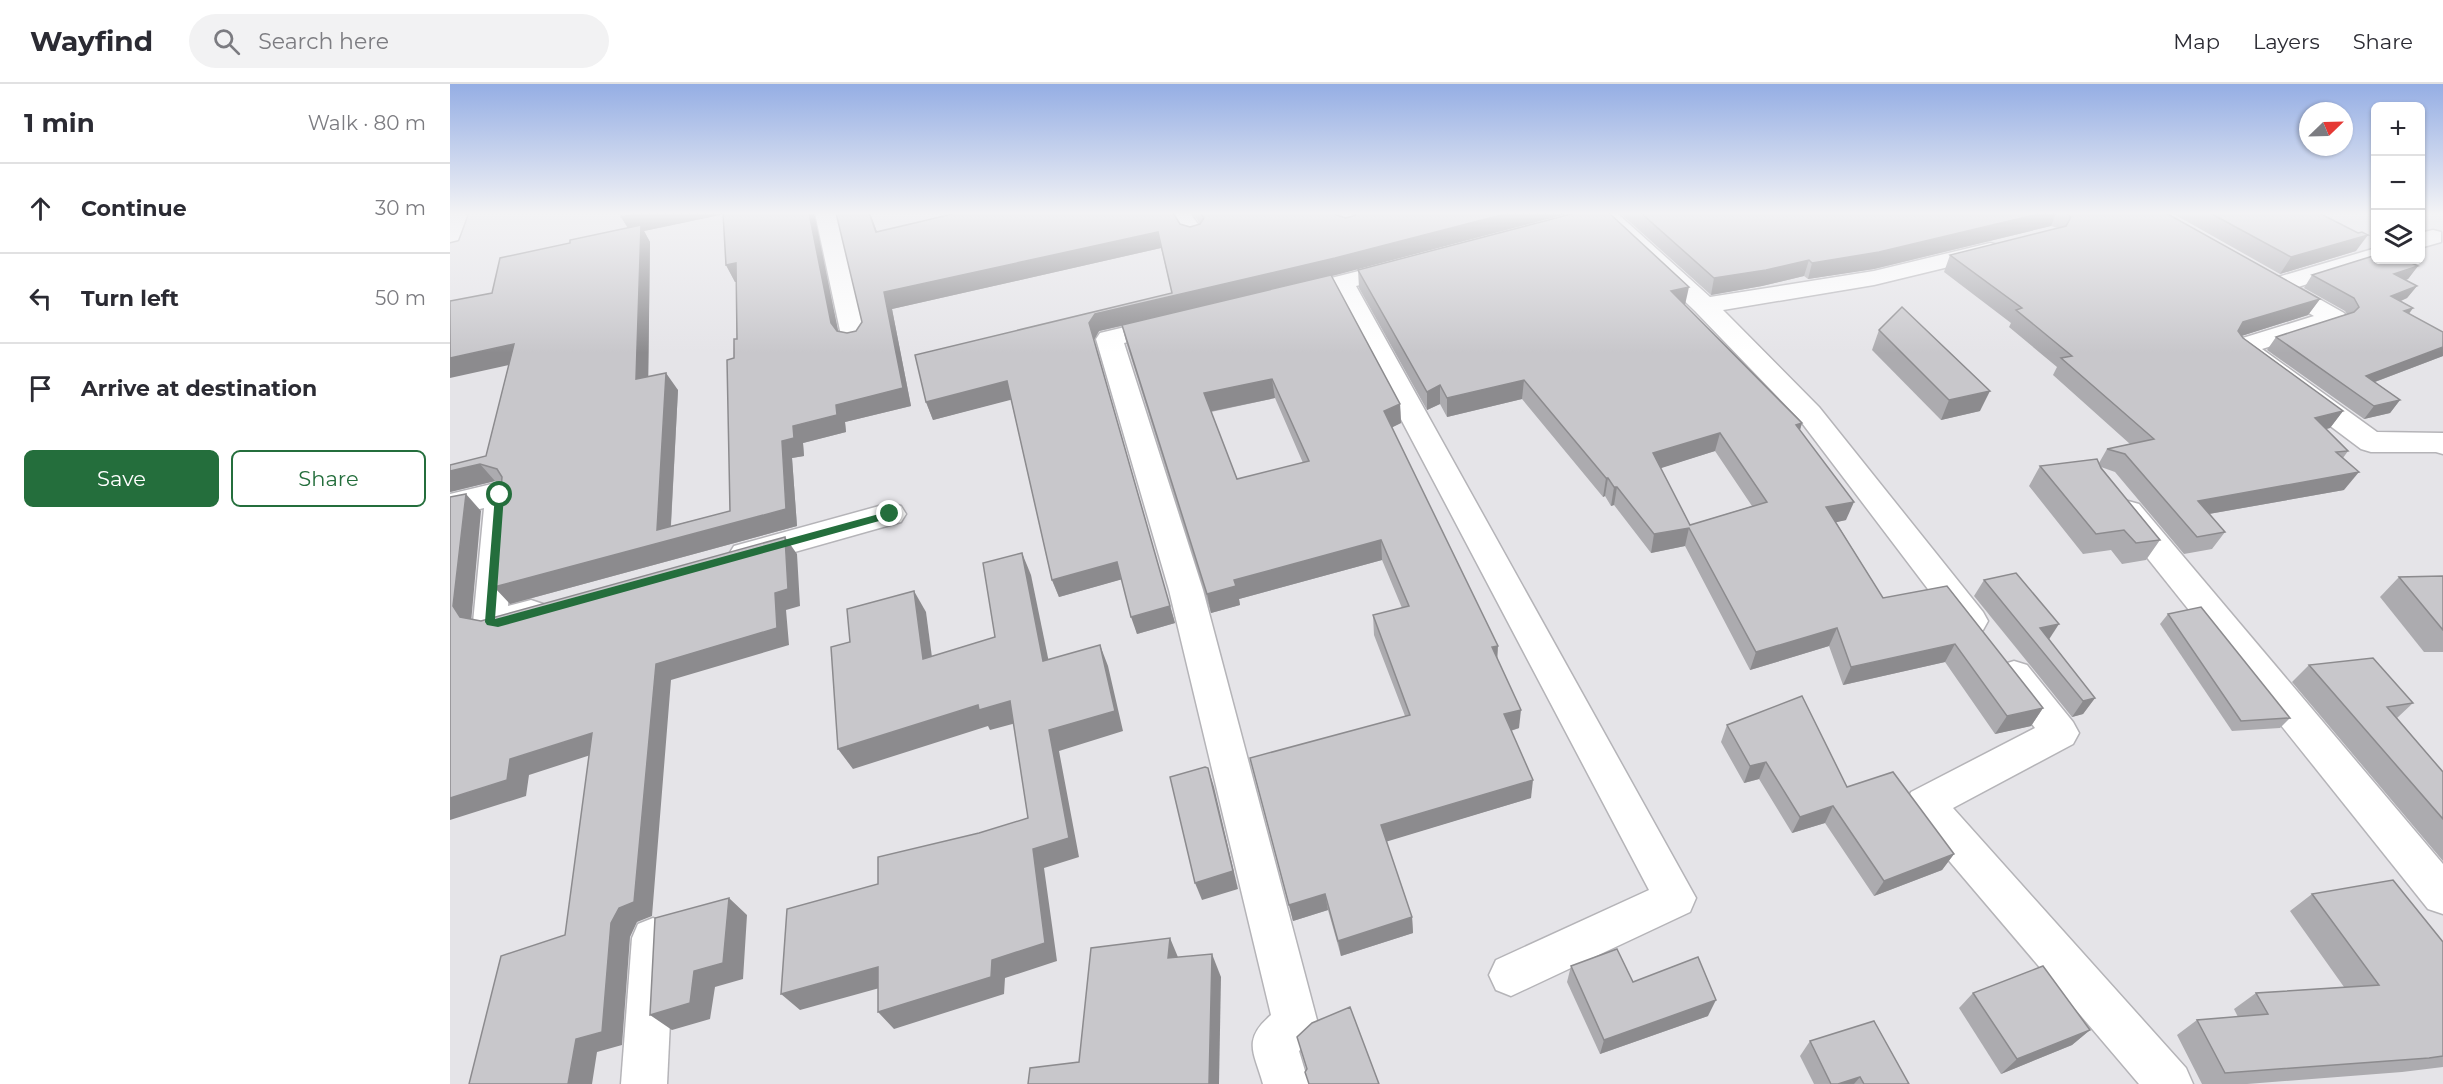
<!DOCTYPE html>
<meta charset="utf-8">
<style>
body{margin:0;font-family:Montserrat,sans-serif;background:#f2f2f3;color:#2b2b33}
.controls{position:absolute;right:18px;top:18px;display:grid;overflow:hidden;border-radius:9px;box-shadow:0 2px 4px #0004}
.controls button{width:54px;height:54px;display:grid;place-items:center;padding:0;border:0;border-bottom:2px solid #e1e1e2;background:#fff;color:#2b2b33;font:30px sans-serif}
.compass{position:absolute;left:1849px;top:18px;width:54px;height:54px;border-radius:50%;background:#fff;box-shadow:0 2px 4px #0004;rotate:67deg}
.stop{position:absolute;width:18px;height:18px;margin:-14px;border:4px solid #246e3c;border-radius:50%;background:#fff}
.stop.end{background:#246e3c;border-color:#fff;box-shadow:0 2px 6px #0008}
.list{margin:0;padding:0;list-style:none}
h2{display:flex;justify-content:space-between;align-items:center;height:78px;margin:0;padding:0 24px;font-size:26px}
h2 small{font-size:20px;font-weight:400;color:#7c7c81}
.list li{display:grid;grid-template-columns:39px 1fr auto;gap:18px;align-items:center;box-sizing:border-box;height:90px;padding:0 24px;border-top:2px solid #e1e1e2}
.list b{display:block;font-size:22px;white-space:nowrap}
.list em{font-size:20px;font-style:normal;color:#7c7c81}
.actions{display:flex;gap:12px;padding:18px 24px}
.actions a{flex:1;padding:14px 0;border:2px solid #246e3c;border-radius:9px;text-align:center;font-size:21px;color:#246e3c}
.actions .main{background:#246e3c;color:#fff}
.icon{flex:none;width:33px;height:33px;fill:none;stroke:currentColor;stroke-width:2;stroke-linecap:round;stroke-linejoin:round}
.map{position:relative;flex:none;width:1993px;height:1000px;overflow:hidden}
header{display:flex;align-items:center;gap:36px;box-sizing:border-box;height:84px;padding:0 30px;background:#fff;border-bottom:2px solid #e1e1e2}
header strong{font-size:28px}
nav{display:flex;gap:33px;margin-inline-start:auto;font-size:21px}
.search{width:420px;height:54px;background:#f2f2f3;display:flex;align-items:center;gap:15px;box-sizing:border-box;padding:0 21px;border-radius:33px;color:#7c7c81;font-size:22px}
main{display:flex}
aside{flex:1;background:#fff}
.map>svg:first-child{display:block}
</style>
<header>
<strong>Wayfind</strong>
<div class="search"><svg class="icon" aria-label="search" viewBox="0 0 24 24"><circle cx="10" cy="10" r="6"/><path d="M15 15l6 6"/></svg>Search here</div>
<nav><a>Map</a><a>Layers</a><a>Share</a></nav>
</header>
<main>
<aside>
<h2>1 min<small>Walk · 80 m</small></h2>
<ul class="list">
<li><svg class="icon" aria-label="ahead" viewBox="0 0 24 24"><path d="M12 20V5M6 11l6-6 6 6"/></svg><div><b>Continue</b></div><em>30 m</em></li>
<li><svg class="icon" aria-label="left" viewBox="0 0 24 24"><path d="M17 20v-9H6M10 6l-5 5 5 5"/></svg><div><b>Turn left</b></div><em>50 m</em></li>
<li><svg class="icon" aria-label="arrive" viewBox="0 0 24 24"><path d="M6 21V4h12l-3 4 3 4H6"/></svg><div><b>Arrive at destination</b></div></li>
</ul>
<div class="actions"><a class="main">Save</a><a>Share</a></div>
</aside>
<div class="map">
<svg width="1993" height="1000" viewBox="0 0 1993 1000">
<rect width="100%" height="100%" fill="#e5e4e8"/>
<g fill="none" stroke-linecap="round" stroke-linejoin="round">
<g stroke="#b5b4b8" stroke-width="3">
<g id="street">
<path d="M0,129H15L17,132L8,156L0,158Z"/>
<path d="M365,129H387L418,256L414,262L405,264L396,262L392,256Z"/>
<path d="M718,129H740L755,150L751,155L743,157L735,155Z"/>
<path d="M1143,129H1167L1260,213L1424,187L1540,159L1548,161L1552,166L1548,171L1424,201L1273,226L1369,323L1533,528L1538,537L1533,546L1521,550L1509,546L1349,335L1245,227Z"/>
<path d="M1983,146L1991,148V158L1970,164V149Z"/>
<path d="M1926,164V176H1934L1848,203L1894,229L1898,234L1894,239L1812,265L1927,348L1993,349V370L1986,368H1921L1911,365L1783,269L1779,263L1783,257L1864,232L1818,206L1815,201L1818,196Z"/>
<path d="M952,176L961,178L964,183L961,188L906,202L1246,814L1240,828L1061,912L1046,906L1039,891L1046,876L1199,806L884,208L843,219L834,216L830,211L834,206Z"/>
<path d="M717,233L726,235L730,241L726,247L674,259L753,506L868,940L862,956L849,967L859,1000H813C804,968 792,956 821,931L719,506L646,255L650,249Z"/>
<path d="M46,399L61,404L65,411L58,522L81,516L93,520L98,529L93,538L40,552L28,548L23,539L34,424L0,432V410Z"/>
<path d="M1678,417L1689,420L1993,780V830L1978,825L1667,436L1662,428L1667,420Z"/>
<path d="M440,419L451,422L456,430L451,438L295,482L284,478L279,470L284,462Z"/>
<path d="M1564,577L1577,581L1623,638L1629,649L1623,660L1503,724L1736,984L1743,1000H1689L1461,732L1456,720L1461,708L1585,644L1546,591L1551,581Z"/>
<path d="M203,834L218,840L224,854L217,1000H171L182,854L188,840Z"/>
</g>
</g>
<use href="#street" fill="#fff" fill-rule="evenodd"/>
</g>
<g fill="#acabaf" fill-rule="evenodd">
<path d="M171,129H364L388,247L397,249L406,247L412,238L386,129H420L427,148L730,140L740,143L750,140L743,129H885L886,131L896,134L904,131L903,129H1120L881,192L950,320L951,339L942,343L1047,575L1069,644L1061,647L1081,714L936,757L962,833L963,849L891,872L878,826L843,837L805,692L955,632L924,551L923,531L952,524L932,476L789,515L790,521L761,529L677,261L672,242L649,247L644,256L725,539L687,550L672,495L609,513L602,496L561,315L483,336L476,318L722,209L711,164L442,225L461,322L395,338L396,348L353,359L354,372L342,374L347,442L60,520L52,399L45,397L0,408V381L36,372L59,281L42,209L120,159L178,144L171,133ZM273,130L276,181L285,198H286L287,255L284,274L280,427L221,442L228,306L198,293L200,158L194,147ZM825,314L853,379L787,395L761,328Z"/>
<path d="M1170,129H1716L1870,215L1858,231L1791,252L1893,327L1880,344L1876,345L1898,367L1893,374L1894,406L1759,430L1775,448L1762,465L1734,470L1665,388L1651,383L1710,456L1696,476L1672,480L1661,466L1633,470L1579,402L1590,382L1649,379L1657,365L1680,360L1603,291L1607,283L1559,243L1561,239L1494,188L1500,171L1608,144L1601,142L1424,185L1358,195L1354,192L1312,202L1261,211Z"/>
<path d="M1722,129H1869L1906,167L1830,190Z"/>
<path d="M1968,182L1958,195L1956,196L1967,202L1957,214L1951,217L1963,224L1959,230L1993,248V272L1925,298L1950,316L1940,329L1914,335L1817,266L1826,253L1897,230L1895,227L1854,204L1862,191Z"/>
<path d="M908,186L1235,221L1352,339L1350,346L1396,436L1386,438L1433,514L1497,502L1593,624L1581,642L1545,650L1495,578L1393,601L1379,562L1300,586L1235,462L1201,469L1164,421L1161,422L1155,412L1153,413L1072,315L997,333L990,320L977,326L909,204ZM1265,367L1302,422L1240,441L1210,384Z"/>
<path d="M1429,246L1530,327L1491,336L1422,266Z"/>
<path d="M1993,492V568H1974L1930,513L1949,493Z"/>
<path d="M1534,496L1645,614L1633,630L1622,633L1524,512Z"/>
<path d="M1718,530L1840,634L1830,644L1782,647L1710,540Z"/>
<path d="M1859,581L1963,619L1947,634L1993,688V777L1842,598Z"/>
<path d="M1277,641L1397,703L1504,770L1492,786L1424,812L1375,739L1342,749L1309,695L1294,699L1271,658Z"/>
<path d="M1862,810L1993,858V983L1952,988L1797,1000H1752L1727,951L1747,936L1788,933L1784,925L1806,909L1894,903L1840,827Z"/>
<path d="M1121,882L1183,898L1258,932L1150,970L1117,898Z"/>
<path d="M1523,909L1640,946L1622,961L1551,990L1509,924Z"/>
<path d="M1360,957L1459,1000H1364L1350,972Z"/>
</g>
<g fill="#8c8b8e">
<path d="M190,129H280L194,147L200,158L198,313L186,295L181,149L171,133Z"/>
<path d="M359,129H364L390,256L381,239Z"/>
<path d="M419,129H420L433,164L426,148Z"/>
<path d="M1059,129H1120L886,191L649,247L644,256L725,539L687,550L681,533L639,239L645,230Z"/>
<path d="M1593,129H1606L1601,142L1424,185L1358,195L1362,179Z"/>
<path d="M708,148L711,164L442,225L461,322L395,338L396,348L353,359L354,372L342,374L347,442L60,520L44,503L207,446L216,289L228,306L220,456L336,425L332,357L343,342L386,321L434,208Z"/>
<path d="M1918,151L1906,167L1830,190L1841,173Z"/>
<path d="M1359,176L1354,192L1312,202L1261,211L1264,194Z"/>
<path d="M286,179L295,196L285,198L276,181Z"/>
<path d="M1968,182L1958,195L1935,203L1944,190Z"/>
<path d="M1967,202L1957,214L1932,225L1941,212Z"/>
<path d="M1239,203L1235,221L1221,207Z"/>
<path d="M1870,215L1858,231L1782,255L1793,238Z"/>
<path d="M1963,224L1953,237L1954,227Z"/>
<path d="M64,260L77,277L0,294V274Z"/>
<path d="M1993,263V272L1906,305L1916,292Z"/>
<path d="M822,295L825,314L758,328L754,309Z"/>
<path d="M1074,296L1072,315L997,333V314Z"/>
<path d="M557,297L564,315L483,336L476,318Z"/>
<path d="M990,301V320L977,326V308Z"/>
<path d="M1540,307L1530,327L1491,336L1499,316Z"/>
<path d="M1950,316L1940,329L1914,335L1924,322Z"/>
<path d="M950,320L951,339L935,347L934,327Z"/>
<path d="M1893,327L1880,344L1852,351L1865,334Z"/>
<path d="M1352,339L1346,358V341Z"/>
<path d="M1270,349L1265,367L1199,388L1203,369Z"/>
<path d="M30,380L45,397L0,408V387Z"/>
<path d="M1909,388L1894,406L1736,434L1748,417Z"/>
<path d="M1156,394H1158L1155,412L1153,413Z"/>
<path d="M1164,403H1167L1164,421L1161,422Z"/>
<path d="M16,410L31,427L21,539L10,533L3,522Z"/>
<path d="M1404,418L1396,436L1370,442L1376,423Z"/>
<path d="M1239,444L1235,462L1201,469L1204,450Z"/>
<path d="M335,453L347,470L350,522L336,526L339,561L221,596L202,832L187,838L180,853L172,961L147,968L142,1000H118L126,955L206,580L325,509Z"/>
<path d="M931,456L932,476L789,515L790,521L761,529L757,510L784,496Z"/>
<path d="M572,469L581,491L603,598L593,577Z"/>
<path d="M667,478L673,495L609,513L602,496Z"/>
<path d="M464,507L476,528L485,596L473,575Z"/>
<path d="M1609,540L1598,557L1590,544Z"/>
<path d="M1387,544L1379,562L1300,586L1306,568Z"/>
<path d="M1505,560L1495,578L1393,601L1401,583Z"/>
<path d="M650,561L658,582L673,647L609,667L629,773L594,784L607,877L555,894L554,910L444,945L428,928L542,876L583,765L599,646Z"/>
<path d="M1048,562L1047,581L1042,563Z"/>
<path d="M1645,614L1633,630L1622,633L1633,617Z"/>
<path d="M560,617L570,638L540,646L538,642L403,685L388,665L528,621Z"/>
<path d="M1593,624L1581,642L1545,650L1557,632Z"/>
<path d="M1071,626L1069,644L1053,649L1054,630Z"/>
<path d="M142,649L159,665L79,691L76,712L0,736V714L60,675Z"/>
<path d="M1316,678L1309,695L1294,699L1300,682Z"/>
<path d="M758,684L764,703L788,805L752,816L745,799Z"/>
<path d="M1083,696L1081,714L932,759L931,741Z"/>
<path d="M1383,722L1375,739L1342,749L1350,733Z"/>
<path d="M1504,770L1492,786L1424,812L1434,797Z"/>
<path d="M875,810L878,826L843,837L839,821Z"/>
<path d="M279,814L297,831L293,895L265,903L260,935L222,946L200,931L244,887Z"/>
<path d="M962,833L963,849L891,872L888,857Z"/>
<path d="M720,854L730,878L718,874Z"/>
<path d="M762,870L771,893L769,1000H759Z"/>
<path d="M428,883L444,900L350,926L331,910Z"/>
<path d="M1266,916L1258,932L1150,970L1154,956Z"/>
<path d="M1640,946L1622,961L1551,990L1567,975Z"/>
<path d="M1410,993L1404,1000H1388Z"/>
</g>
<g fill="#c8c7cb" stroke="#8c8b8e" stroke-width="1.5" fill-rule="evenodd">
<path d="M171,129H190L171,133Z"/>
<path d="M273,129H359L381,239L387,247L397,249L406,247L412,238L386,129H419L426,148L507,129H723L730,140L740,143L750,140L754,134L751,129H885L886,131L896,134L906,131L907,129H1059L885,174L645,230L639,239L720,522L681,533L667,478L602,496L557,297L476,318L465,271L722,209L708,148L434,208L453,304L386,321L387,331L343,342L344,354L332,357L336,425L44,503L52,393L47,385L30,380L0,387V381L36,372L64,260L0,274V217L42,209L50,174L120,159V156L191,141L186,295L216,289L207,446L280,427L277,276L284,274V255H287L286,179L276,181Z"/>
<path d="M1125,129H1159L1239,203L1221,207L1352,339L1346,341L1404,418L1376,423L1433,514L1497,502L1593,624L1557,632L1505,560L1401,583L1387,544L1306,568L1239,444L1204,450L1167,403H1164L1158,394H1156L1074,296L997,314L990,301L977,308L908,186ZM1270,349L1317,418L1240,441L1203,369Z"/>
<path d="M1191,129H1593L1429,168L1362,179L1359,176L1316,186L1264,194Z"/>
<path d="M1617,129H1716L1870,215L1793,238L1788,247L1793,254L1893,327L1865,334L1898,367L1886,368L1909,388L1748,417L1775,448L1747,453L1675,370L1657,365L1704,355L1611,274L1622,272L1566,226L1572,224L1500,171L1616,142L1621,133Z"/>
<path d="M1760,129H1869L1908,149L1912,148L1918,151L1841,173Z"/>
<path d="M1926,171V176H1955L1968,182L1944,190L1967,202L1941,212L1963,224L1954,227L1993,248V263L1916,292L1950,316L1924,322L1826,253L1904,228L1909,223L1904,214L1862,191Z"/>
<path d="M881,191L950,320L934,327L1048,562L1042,563L1071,626L1054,630L1083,696L931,741L962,833L888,857L875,810L839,821L800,674L960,631L923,531L959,522L931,456L784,496L786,502L757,510L672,241ZM822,295L859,377L787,395L754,309Z"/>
<path d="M1452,223L1540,307L1499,316L1429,246Z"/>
<path d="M1647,375L1651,384L1710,456L1686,459L1674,446L1646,450L1590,382Z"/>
<path d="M16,410L3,522L10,533L31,537L335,453L338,505L325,509L327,544L206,580L184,818L169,824L161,839L152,948L126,955L118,1000H19L51,872L115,851L142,649L60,675L57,696L0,714V413Z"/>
<path d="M572,469L593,577L650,561L665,627L599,646L619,754L583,765L595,859L542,876L541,893L428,928V883L331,910L337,825L428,800V773L529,749L578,734L560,617L529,626L528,621L388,665L381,563L400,558L397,525L464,507L473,575L545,553L533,479Z"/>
<path d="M1566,489L1609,540L1590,544L1645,614L1633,617L1534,496Z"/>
<path d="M1993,492V546L1949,493Z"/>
<path d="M1751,523L1840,634L1791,637L1718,530Z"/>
<path d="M1923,574L1963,619L1937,623L1993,688V735L1859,581Z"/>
<path d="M1352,612L1397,703L1443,688L1504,770L1434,797L1383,722L1350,733L1316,678L1300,682L1277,641Z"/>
<path d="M755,683L758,684L783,787L745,799L720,693Z"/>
<path d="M1943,796L1993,858V972L1979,974L1775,989L1747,936L1818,930L1806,909L1929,901L1862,810Z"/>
<path d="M279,814L273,879L244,887L240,919L200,931L205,834Z"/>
<path d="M720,854L718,874L762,870L759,1000H578L580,984L629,978L641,864Z"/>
<path d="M1167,865L1183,898L1248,873L1266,916L1154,956L1121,882Z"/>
<path d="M1593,882L1640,946L1567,975L1523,909Z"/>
<path d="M900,923L929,1000H859L855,988L857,985L847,953L862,939Z"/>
<path d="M1424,937L1459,1000H1414L1410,993L1388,1000H1381L1360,957Z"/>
</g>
<linearGradient id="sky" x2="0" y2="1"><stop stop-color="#95aee4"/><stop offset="0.48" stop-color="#f3f3f5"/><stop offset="1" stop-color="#f3f3f5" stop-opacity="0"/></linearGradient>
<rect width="1993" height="269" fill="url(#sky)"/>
<path fill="#246e3c" d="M50,408L54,411L45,535L440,427L445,430L440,434L48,543L37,541L35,538L45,411Z"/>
</svg>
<div class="controls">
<button>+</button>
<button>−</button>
<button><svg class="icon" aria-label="layers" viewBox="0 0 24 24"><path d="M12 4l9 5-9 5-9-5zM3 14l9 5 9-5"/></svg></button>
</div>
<svg class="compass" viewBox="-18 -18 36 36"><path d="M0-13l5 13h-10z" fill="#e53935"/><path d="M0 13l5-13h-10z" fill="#7c7c81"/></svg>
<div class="stop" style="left:50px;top:411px"></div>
<div class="stop end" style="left:440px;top:430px"></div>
</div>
</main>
